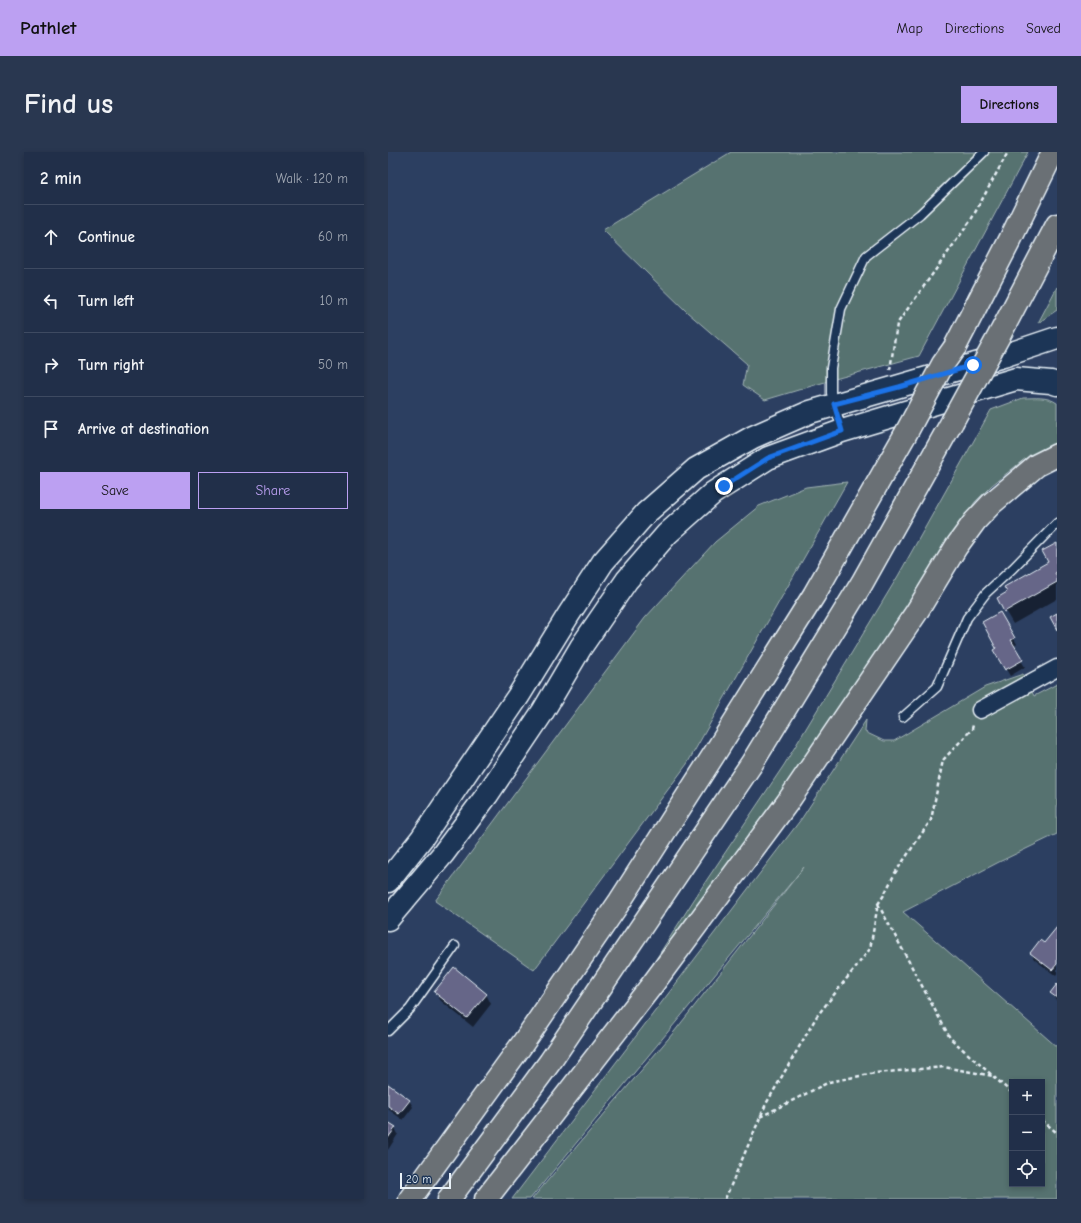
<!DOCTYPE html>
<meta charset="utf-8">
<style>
body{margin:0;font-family:"Comic Neue",sans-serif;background:#293750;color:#f1f3f6}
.controls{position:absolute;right:12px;bottom:12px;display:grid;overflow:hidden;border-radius:0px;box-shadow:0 2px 6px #0003}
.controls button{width:36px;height:36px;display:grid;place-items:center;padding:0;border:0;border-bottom:1px solid #3e4a61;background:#212f49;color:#f1f3f6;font:20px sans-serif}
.scale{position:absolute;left:12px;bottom:10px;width:51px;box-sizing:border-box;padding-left:4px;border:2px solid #e8f1f8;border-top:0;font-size:11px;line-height:14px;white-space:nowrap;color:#e8f1f8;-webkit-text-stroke:3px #1d3557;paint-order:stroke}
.stop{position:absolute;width:12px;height:12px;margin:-9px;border:3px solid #1a73e8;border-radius:50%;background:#fff}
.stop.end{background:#1a73e8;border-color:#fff;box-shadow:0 1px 4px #0008}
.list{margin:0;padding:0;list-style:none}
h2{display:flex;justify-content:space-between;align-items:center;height:52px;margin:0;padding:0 16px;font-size:17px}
h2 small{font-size:13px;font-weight:400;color:#a2a9b4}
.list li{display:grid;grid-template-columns:26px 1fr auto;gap:12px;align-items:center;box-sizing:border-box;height:64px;padding:0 16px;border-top:1px solid #3e4a61}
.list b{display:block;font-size:15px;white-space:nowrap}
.list em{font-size:13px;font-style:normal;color:#a2a9b4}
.actions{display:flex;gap:8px;padding:12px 16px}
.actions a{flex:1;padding:9px 0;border:1px solid #bca0f2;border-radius:0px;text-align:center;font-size:14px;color:#bca0f2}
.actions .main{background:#bca0f2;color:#111}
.icon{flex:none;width:22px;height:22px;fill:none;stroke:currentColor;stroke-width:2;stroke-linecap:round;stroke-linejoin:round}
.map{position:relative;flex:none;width:669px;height:1047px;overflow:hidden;border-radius:0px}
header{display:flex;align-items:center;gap:24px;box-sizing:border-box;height:56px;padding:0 20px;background:#bca0f2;color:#111}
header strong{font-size:19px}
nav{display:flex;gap:22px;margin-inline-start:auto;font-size:14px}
.intro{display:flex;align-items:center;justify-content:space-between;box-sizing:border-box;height:96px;padding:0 24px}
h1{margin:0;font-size:28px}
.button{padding:10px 18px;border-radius:0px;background:#bca0f2;color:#111;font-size:14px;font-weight:700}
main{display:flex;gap:24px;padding:0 24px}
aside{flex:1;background:#212f49;border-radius:0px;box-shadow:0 2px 6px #0003}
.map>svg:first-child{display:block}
</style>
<header>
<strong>Pathlet</strong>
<nav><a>Map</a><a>Directions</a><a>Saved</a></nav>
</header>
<div class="intro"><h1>Find us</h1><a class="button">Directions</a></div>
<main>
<aside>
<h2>2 min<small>Walk · 120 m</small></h2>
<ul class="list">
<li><svg class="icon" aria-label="ahead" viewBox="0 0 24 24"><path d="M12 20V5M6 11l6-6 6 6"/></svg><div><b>Continue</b></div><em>60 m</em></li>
<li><svg class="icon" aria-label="left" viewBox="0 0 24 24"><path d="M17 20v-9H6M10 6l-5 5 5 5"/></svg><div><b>Turn left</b></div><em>10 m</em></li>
<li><svg class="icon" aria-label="right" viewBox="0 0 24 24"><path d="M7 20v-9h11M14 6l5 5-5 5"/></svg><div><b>Turn right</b></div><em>50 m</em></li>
<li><svg class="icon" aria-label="arrive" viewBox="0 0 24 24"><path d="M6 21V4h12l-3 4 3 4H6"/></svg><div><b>Arrive at destination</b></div></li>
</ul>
<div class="actions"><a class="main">Save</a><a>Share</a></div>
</aside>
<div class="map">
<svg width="669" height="1047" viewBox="0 0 669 1047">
<rect width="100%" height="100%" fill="#2c3f61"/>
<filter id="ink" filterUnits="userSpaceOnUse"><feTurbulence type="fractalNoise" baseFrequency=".025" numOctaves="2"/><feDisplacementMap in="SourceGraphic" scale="8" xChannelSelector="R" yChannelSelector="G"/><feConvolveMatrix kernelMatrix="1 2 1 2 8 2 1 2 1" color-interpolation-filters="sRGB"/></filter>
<g filter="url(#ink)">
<g fill="#57726f" stroke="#a0b2b4" fill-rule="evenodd">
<path d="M343,0H640L531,204L447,227L377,248L355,233L359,212L299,160L215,78Z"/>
<path d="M669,135V158L650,171Z"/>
<path d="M635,246C647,246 659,244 669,251V294L646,307L643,302L604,333L587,350L408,620L261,818L316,732L396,613L510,424L603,258Z"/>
<path d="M459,330L299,612L146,818L47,749L257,466L327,390L371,354L418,335Z"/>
<path d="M635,522L646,544L669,532V682L611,710L515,760L669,895V1047H144L286,880L416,715L142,1047H124L414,666L478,568L477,580L496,589H506L597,535ZM624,930H654V1032H624Z"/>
</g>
<g fill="#0007">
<path d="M669,392V447L625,472L610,447L662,410Z"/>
<path d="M612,461L629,492L625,495L637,515L622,524L607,498L610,496Z"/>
<path d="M669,777V822L668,824L646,807L643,801L657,793Z"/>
<path d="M669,834V849L663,841Z"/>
<path d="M47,840L98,842L103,852L85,875L53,849Z"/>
<path d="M0,933L21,948L25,955L15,968L0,957Z"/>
<path d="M0,971L7,976L10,982L0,998Z"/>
</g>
<g fill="#668" stroke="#e8f1f8">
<path d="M669,391V420L667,421L669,425V430L616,460L609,446L619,440L616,435L660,410L654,399Z"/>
<path d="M612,460L627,486L623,488L635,508L617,518L605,498L608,496L594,470Z"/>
<path d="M669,461V478L662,465Z"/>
<path d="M669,775V812L664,818L642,801L652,788L656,791Z"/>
<path d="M66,815L99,842L79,866L46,840Z"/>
<path d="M669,832V846L662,841Z"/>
<path d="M0,932L22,948L11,962L0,954Z"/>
<path d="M0,970L8,975L0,986Z"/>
</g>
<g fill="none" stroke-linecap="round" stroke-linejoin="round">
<g stroke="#e8f1f8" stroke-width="11">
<g id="lane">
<path d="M454,278L443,241V216L453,157L478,104L532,62L596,0"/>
<path d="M515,565L549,535L579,466L598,441L625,416L669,371"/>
<path d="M0,879L22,857L67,794"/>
</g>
</g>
<g stroke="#e8f1f8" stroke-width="19">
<path id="street" d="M592,558L669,516"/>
</g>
<g stroke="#e8f1f8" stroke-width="25">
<g id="secondary">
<path d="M0,729L34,686L131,543L181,462L215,410L258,361L308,317L365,285L422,260L615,204L669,186"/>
<path d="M0,767L55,702L99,643L154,561L193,495L239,428L279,382L325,341L380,306L454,279L628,227L663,230L669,232"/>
</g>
</g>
<g stroke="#e8f1f8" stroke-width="25">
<g id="highway">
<path d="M612,182L669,73"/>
<path d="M567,195L622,88L665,0"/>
<path d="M22,1047L135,891L232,749L325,604L426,443L517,283"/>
<path d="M61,1047L162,910L364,611L474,431L564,270"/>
<path d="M98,1047L264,833L399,651L528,461L568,395L587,369L604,351L649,313L669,303"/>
</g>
</g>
<g stroke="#e8f1f8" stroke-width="2.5" stroke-dasharray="4 3" stroke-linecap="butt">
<path d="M502,218L509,172L583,68L620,0"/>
<path d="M490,752L562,886L624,941"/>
<path d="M372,965L441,930L487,921L556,915L605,924"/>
<path d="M654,968L669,981"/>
<path d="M337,1047L378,952L429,864L482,797L490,752L496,743L507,721L543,668L555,608L584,577L585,573"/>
</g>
<use href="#lane" stroke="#1d3557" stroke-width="8"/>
<use href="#street" stroke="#1d3557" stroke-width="16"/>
<use href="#secondary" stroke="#1d3557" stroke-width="22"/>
<use href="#highway" stroke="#6a7074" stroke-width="22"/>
<g stroke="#e8f1f8" stroke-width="25" stroke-linecap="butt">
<g id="highway-bridge">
<path d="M564,270L612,182"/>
<path d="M517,283L555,212L567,195"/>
</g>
</g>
<use href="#highway-bridge" stroke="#6a7074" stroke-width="22"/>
</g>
</g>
<g fill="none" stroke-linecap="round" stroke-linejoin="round" filter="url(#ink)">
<path stroke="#1a73e8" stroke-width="5" d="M336,334L380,306L454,279L446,252L511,235L585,213"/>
</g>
</svg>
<div class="controls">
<button>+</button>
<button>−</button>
<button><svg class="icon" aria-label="locate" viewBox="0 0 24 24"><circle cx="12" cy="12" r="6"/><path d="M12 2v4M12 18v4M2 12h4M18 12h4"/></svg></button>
</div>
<div class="scale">20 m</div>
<div class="stop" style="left:585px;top:213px"></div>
<div class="stop end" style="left:336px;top:334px"></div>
</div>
</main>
